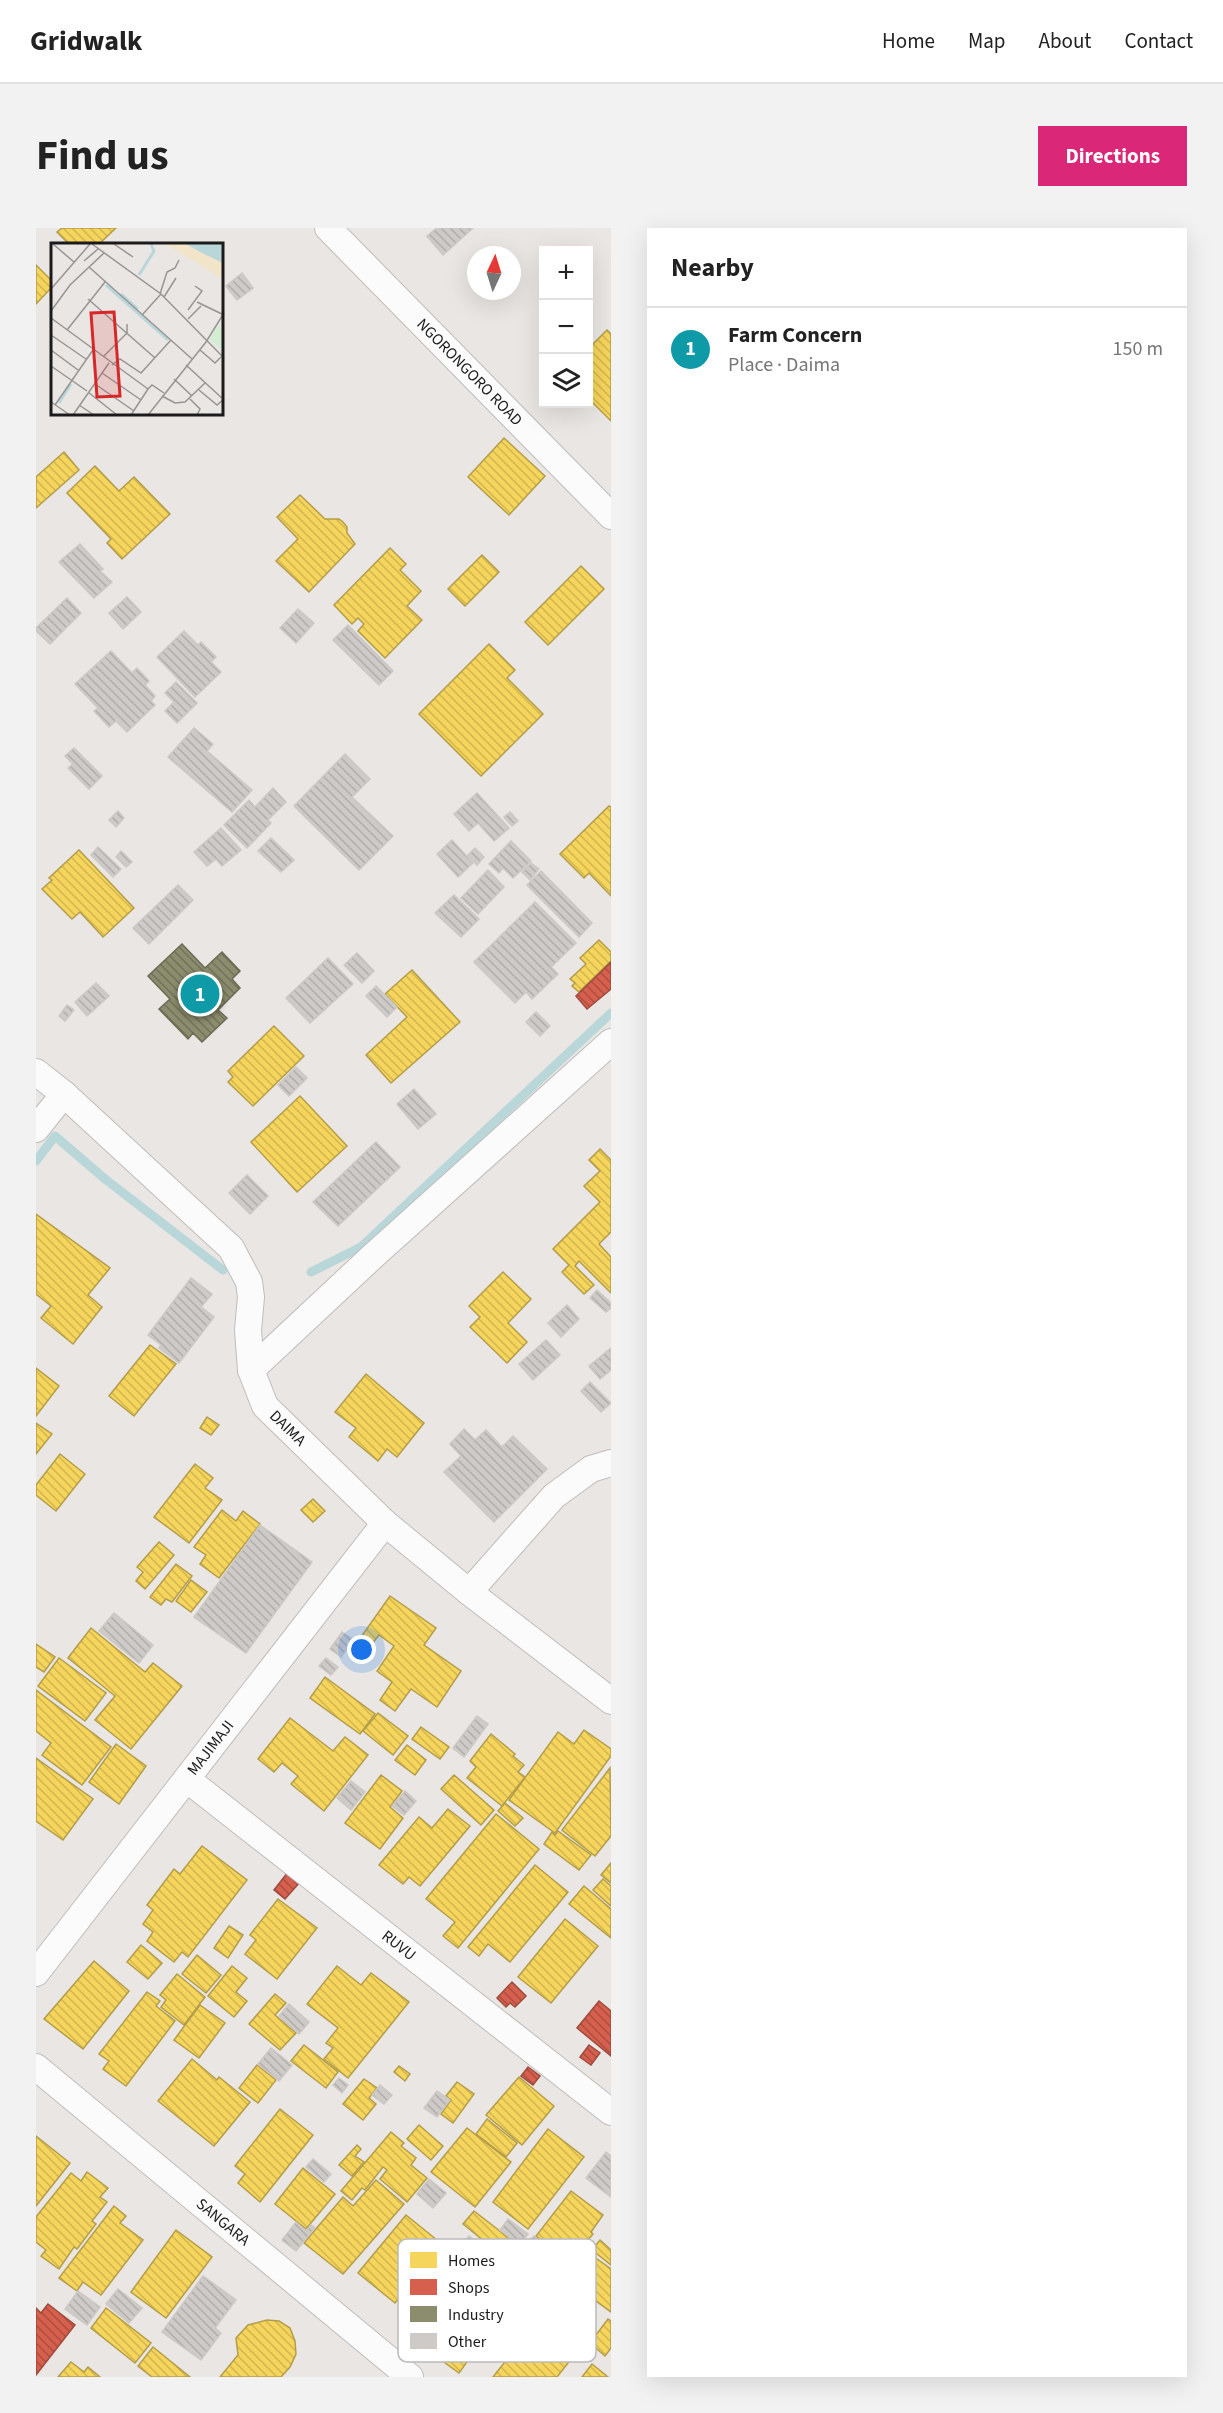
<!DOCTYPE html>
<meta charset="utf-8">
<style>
body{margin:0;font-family:"Source Sans 3",sans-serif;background:#f2f2f2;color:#222}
.controls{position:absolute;right:18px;top:18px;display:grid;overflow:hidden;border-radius:0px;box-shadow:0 6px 24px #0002}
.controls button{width:54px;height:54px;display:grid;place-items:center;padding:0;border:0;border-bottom:2px solid #e0e0e0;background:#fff;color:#222;font:30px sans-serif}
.compass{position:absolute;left:431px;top:18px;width:54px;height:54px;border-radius:50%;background:#fff;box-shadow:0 6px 24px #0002;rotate:4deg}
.you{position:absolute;left:326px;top:1422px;width:21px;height:21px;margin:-15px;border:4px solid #fff;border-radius:50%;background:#1a73e8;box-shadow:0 0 0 9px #1a73e833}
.badge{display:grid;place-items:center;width:39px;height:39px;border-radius:50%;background:#db2777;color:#fff;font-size:20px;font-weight:700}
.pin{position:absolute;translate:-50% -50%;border:3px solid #fff;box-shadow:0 2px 6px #0006}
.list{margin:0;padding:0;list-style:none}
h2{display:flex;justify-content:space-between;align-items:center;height:78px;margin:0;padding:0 24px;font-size:26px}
h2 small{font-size:20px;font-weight:400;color:#767676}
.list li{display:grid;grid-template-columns:39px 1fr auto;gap:18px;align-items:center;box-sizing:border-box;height:84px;padding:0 24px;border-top:2px solid #e0e0e0}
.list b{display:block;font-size:22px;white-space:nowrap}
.list p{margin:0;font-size:20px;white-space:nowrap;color:#767676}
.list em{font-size:20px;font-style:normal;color:#767676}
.icon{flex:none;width:33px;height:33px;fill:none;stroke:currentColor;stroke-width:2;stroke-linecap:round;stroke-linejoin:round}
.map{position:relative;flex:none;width:575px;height:2149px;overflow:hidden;border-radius:0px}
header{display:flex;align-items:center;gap:36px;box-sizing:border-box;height:84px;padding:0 30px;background:#fff;border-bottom:2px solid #e0e0e0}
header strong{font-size:28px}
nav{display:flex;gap:33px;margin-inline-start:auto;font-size:21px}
.intro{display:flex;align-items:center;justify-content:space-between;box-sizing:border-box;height:144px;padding:0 36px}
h1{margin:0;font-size:42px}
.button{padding:15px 27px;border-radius:0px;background:#db2777;color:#fff;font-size:21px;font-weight:700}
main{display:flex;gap:36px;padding:0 36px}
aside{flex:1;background:#fff;border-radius:0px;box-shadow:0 6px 24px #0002}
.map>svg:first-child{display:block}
</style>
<header>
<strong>Gridwalk</strong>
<nav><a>Home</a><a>Map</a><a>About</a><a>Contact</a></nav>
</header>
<div class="intro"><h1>Find us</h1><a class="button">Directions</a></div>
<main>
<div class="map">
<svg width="575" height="2149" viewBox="0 0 575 2149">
<defs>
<pattern id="homes-back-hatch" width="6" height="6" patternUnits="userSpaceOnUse" patternTransform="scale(1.5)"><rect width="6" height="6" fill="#f6d55c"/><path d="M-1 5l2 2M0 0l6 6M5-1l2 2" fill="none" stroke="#d2b64f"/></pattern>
<pattern id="shops-back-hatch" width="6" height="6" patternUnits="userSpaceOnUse" patternTransform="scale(1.5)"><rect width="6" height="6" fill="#d6604d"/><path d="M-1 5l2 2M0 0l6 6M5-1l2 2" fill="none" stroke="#ad4e3f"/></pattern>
<pattern id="industry-back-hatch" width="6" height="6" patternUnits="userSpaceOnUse" patternTransform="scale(1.5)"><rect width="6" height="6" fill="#8c8c6e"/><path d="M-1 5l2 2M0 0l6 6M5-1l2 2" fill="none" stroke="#72725a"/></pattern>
<pattern id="building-back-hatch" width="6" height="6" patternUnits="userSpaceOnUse" patternTransform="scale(1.5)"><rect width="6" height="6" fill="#cecac8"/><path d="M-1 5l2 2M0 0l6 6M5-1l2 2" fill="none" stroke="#b0adab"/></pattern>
</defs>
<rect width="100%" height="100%" fill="#e9e6e3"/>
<g fill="url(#homes-back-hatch)" stroke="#b49d48" stroke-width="1.5">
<path d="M26,0H80L63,16H33L21,4Z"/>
<path d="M0,37L16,53V59L0,76Z"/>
<path d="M571,102L575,106V193L552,170V111L557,116Z"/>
<path d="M468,210L509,248L473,287L432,249Z"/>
<path d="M28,224L43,242L0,280V249Z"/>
<path d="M59,238L83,263L98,249L134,286L86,331L71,315L75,311L31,265Z"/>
<path d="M264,267L289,291H303L307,294L311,299V305L319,316L273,364L240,333L262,311L241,289Z"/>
<path d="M354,320L370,336L364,342L385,363L371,378L386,392L349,430L322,403L328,396L322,390L316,396L298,377Z"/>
<path d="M446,327L463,344L429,378L412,361Z"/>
<path d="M545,338L568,361L512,417L489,394Z"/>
<path d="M453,416L479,442L471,450L507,486L445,548L383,486Z"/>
<path d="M573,578L575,579V668L553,645L548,650L524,626Z"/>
<path d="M43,622L98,680L67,709L44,684L36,691L6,661L16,652L13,650Z"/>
<path d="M563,712L575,724V733L543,764L536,758L539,755L534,751L550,736L544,730Z"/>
<path d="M376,742L424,794L355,855L330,827L371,789L349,766Z"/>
<path d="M238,798L268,828L217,878L192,854L197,849L192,843Z"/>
<path d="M264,868L311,918L261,964L215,914Z"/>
<path d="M564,921L575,932V1004L563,1016L575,1029V1065L543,1033L539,1038L558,1057L548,1066L526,1044L533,1037L517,1021L564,974L548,958L564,943L553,932Z"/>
<path d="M0,986L74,1040L52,1067L66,1079L37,1116L5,1090L15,1078L0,1066Z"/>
<path d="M467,1044L495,1071L472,1095L491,1114L471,1135L434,1099L444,1089L433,1078Z"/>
<path d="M114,1117L140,1136L98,1188L73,1168Z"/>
<path d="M0,1140L23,1158L0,1188Z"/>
<path d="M330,1146L388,1195L361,1229L351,1221L342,1233L313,1209L320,1200L299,1184Z"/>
<path d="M171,1189L183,1197L175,1207L164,1200Z"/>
<path d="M0,1195L16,1206L0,1226Z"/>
<path d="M24,1226L49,1246L20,1283L0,1267V1257Z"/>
<path d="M159,1236L177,1250L169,1260L186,1272L153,1315L118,1289Z"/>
<path d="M277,1271L289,1283L277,1294L265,1282Z"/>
<path d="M186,1282L200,1293L207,1283L224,1296L183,1350L164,1336L170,1327L158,1319Z"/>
<path d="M123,1314L138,1327L109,1361L100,1353L107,1344L101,1339Z"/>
<path d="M140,1336L156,1348L136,1374L130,1371L125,1377L114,1369Z"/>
<path d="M155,1352L171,1364L155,1384L140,1373Z"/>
<path d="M354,1368L400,1400L388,1417L425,1443L401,1479L375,1461L359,1483L344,1472L356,1454L341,1443L358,1418L343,1407L336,1416L325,1409Z"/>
<path d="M55,1400L109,1444L117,1435L146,1458L95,1521L59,1492L79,1468L32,1430Z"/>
<path d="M0,1416L19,1429L8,1444L0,1439Z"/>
<path d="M23,1430L70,1465L49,1493L2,1458Z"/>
<path d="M289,1449L339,1486L324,1506L274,1470Z"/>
<path d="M0,1462L75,1519L46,1557L6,1527L15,1515L0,1503Z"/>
<path d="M342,1485L372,1508L357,1527L327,1503Z"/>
<path d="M254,1490L297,1523L309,1509L332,1527L288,1583L255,1556L262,1548L246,1535L238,1544L222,1531Z"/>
<path d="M385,1499L413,1519L404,1531L376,1511Z"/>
<path d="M548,1502L575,1521V1528L519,1605L473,1572L522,1504L538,1516Z"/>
<path d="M455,1506L479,1526L477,1528L488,1537L482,1544L489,1549L466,1578L431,1550L440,1539L434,1533Z"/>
<path d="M80,1516L110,1538L83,1576L53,1554Z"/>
<path d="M371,1517L390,1532L379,1547L359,1532Z"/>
<path d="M0,1530L57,1571L27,1612L0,1593Z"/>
<path d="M574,1540L575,1608L559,1628L526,1602Z"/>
<path d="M345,1547L366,1563L354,1579L367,1590L344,1621L309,1595Z"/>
<path d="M418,1547L458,1582L445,1597L405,1561Z"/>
<path d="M469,1575L487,1590L479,1598L462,1583Z"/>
<path d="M412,1581L434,1598L384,1658L373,1649L367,1656L343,1637L383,1589L396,1600Z"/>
<path d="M460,1586L503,1621L422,1720L407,1708L419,1694L390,1671Z"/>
<path d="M522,1603L555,1627L543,1642L508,1616L516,1604L519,1607Z"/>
<path d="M166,1618L211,1652L152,1729L146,1724L138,1734L111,1713L117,1704L107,1696L117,1682L111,1677L138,1641L144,1646Z"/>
<path d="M575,1635V1655L565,1647Z"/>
<path d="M499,1637L532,1664L474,1734L452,1716L443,1728L432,1719Z"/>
<path d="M567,1651L575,1658V1678L557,1662Z"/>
<path d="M548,1658L575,1681V1710L533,1676Z"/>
<path d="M242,1671L281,1700L241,1751L209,1726L220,1712L214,1707Z"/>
<path d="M529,1691L562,1718L515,1775L482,1749Z"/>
<path d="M193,1698L207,1707L192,1730L178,1720Z"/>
<path d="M105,1717L126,1735L112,1751L91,1734Z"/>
<path d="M161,1727L185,1747L170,1765L146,1746Z"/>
<path d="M58,1733L93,1763L47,1821L8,1791Z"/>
<path d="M196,1738L211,1750L200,1764L211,1773L198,1789L172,1768Z"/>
<path d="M301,1738L325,1757L335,1745L373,1774L312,1850L288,1831L297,1820L290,1815L302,1800L271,1776Z"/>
<path d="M141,1746L169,1769L148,1797L125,1779L130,1772L124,1767Z"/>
<path d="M111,1764L124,1773L120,1778L139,1793L90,1858L67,1841L73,1833L63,1826Z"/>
<path d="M239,1766L250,1775L239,1787L260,1805L244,1822L213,1796Z"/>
<path d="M164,1777L189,1795L163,1830L138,1812Z"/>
<path d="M268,1817L302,1844L290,1860L255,1833Z"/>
<path d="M156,1831L181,1852L183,1849L214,1874L178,1918L122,1873Z"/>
<path d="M221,1837L240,1852L222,1875L203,1860Z"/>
<path d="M363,1838L374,1846L369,1853L358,1844Z"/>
<path d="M483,1849L518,1878L486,1917L450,1887Z"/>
<path d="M328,1851L341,1860L333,1870L340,1876L327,1892L307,1876Z"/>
<path d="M421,1854L438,1866L417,1895L405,1886L415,1872L410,1868Z"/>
<path d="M244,1881L277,1907L224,1974L202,1955L209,1946L199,1938Z"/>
<path d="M451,1891L481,1915L470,1929L440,1906Z"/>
<path d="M383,1897L407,1918L395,1932L371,1911Z"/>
<path d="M431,1900L475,1934L439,1979L395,1944Z"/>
<path d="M512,1901L548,1929L492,2001L457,1974Z"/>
<path d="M355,1904L368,1915L365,1918L380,1930L375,1937L391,1950L371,1974L344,1951L351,1942L347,1939L329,1962L326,1960L316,1972L305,1963Z"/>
<path d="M0,1908L34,1935L0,1978Z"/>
<path d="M321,1917L325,1921L319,1928L328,1934L316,1948L303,1937Z"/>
<path d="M267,1940L299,1966L270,2001L239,1976Z"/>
<path d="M51,1944L72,1960L64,1969L71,1974L56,1993L60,1996L41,2021L38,2019L23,2041L5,2028L10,2022L0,2014V1989L35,1945L45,1953Z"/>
<path d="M340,1952L368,1976L307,2046L268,2015L307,1969L317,1978Z"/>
<path d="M535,1963L567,1987L555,2004L557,2006L533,2033L500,2008Z"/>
<path d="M78,1978L90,1988L84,1995L107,2012L65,2067L47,2054L41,2063L23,2050Z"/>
<path d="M438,1983L487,2021L479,2029L458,2014L454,2018L427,1996Z"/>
<path d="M370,1987L406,2016L359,2075L322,2045Z"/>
<path d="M140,2002L176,2029L130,2090L95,2064Z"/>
<path d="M564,2012L575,2022V2037L556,2022Z"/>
<path d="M550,2023L575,2041V2084L530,2051Z"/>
<path d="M503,2067L554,2107L521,2149H457L480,2120L469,2112Z"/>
<path d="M70,2080L115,2115L99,2135L55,2100Z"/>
<path d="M572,2091L575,2093V2120L569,2128L554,2115Z"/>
<path d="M231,2092L243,2093L254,2100L259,2113L260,2126L254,2139L245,2149H184L202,2127L200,2110L212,2097Z"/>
<path d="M428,2100L446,2113L423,2145L401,2129L408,2120L412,2123Z"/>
<path d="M117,2119L154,2149H116L102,2138Z"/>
<path d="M35,2134L48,2144L52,2139L64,2149H22Z"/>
<path d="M556,2136L572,2149H546Z"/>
</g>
<g fill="url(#shops-back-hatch)" stroke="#9e4b3e" stroke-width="1.5">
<path d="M575,734V761L551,781L540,768Z"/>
<path d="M252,1644L264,1654L249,1671L238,1662Z"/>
<path d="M476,1754L490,1768L479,1779L474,1775L470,1779L461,1770Z"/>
<path d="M563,1773L575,1783V1828L541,1800Z"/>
<path d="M553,1817L564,1825L555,1837L544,1829Z"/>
<path d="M492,1839L504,1848L497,1857L485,1848Z"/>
<path d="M12,2076L39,2097L0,2147V2080L5,2085Z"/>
</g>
<path fill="url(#industry-back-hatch)" stroke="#6a6a55" stroke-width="1.5" d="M146,716L169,740L186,724L204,743L196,751L204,760L182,782L191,790L166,814L157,805L152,811L123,781L134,771L112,748Z"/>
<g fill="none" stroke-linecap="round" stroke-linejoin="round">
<g stroke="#b9d7d9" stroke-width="9">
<path d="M0,933L19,908L69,951L187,1042"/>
<path d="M275,1044L325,1019L575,785"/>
</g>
</g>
<g fill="url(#building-back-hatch)" stroke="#ccc8c5" stroke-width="1.5">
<path d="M401,0H437L407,27L391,8Z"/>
<path d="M206,45L217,60L201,72L190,58Z"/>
<path d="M44,316L67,341L64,343L76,354L58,370L23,334Z"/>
<path d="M91,369L105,384L87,401L73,385Z"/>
<path d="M31,370L45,385L14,416L0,403V400Z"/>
<path d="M262,381L278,395L260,415L244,400Z"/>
<path d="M312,397L357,443L343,457L297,412Z"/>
<path d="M148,403L162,417L165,414L180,429L175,434L185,444L159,469L121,429Z"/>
<path d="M75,423L96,445L101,440L113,453L109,457L119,468L115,473L119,477L91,504L80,493L73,499L58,483L62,480L39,456Z"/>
<path d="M140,454L161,475L141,495L129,483L138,474L129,465Z"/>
<path d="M158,500L177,516L171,523L216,562L196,584L132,529Z"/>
<path d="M38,520L66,548L53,561L32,540L37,536L29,528Z"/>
<path d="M309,526L334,551L316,569L357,608L323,642L258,578Z"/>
<path d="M237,560L250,574L232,592L235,595L211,620L188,597L213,572L219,579Z"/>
<path d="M441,565L473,600L458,613L442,595L433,603L418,586Z"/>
<path d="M82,583L88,590L80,599L73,592Z"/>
<path d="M474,584L482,593L476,598L468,589Z"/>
<path d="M185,600L205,622L186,638L180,631L171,638L158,624Z"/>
<path d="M235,610L258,632L245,644L222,623Z"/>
<path d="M416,612L437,635L422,649L401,626Z"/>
<path d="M475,613L495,633L477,650L467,640L463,645L453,636Z"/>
<path d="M62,619L85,641L77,649L55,627Z"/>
<path d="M439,620L448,629L441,637L432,627Z"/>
<path d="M85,623L96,634L90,639L80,629Z"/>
<path d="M495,635L503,641L494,652L486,644Z"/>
<path d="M452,642L468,659L442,686L425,670Z"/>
<path d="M505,643L556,695L543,709L491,657Z"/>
<path d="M142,657L157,672L113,716L97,700Z"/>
<path d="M418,667L443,691L425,709L399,685Z"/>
<path d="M499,674L540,715L515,739L522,746L496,771L490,764L479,775L438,734Z"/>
<path d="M321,725L338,743L326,755L308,737Z"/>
<path d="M292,730L317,756L274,795L250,770Z"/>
<path d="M60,755L73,768L51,788L39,774Z"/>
<path d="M340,758L361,779L351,789L330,768Z"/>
<path d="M31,777L38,782L29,793L23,788Z"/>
<path d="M500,784L514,798L504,808L490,794Z"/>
<path d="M260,839L271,850L253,868L242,857Z"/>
<path d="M378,861L400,886L382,901L361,876Z"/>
<path d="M340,914L364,939L302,998L277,974Z"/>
<path d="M211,947L232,968L214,986L193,965Z"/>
<path d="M155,1050L176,1066L165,1079L178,1089L143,1135L123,1120L125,1117L112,1107Z"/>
<path d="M561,1062L575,1075V1080L570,1084L554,1070Z"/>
<path d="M531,1077L543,1091L525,1109L512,1095Z"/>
<path d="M510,1112L524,1127L497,1152L483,1136Z"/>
<path d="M575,1120V1142L564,1151L553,1138Z"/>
<path d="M554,1154L575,1175L565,1184L545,1163Z"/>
<path d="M428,1201L439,1212L450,1202L466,1219L477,1208L511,1241L458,1294L408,1244L425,1228L414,1216Z"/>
<path d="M224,1297L276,1334L210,1425L158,1389Z"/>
<path d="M78,1385L117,1417L103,1435L63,1403Z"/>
<path d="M306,1404L318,1412L305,1429L294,1421Z"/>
<path d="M290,1430L302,1439L295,1447L283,1438Z"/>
<path d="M441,1488L452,1496L428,1529L417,1520Z"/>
<path d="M315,1553L329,1564L315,1582L301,1570Z"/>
<path d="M369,1563L380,1573L368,1587L356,1578Z"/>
<path d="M253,1776L273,1794L263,1806L243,1788Z"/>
<path d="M235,1820L256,1837L243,1853L222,1836Z"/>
<path d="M303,1850L312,1857L306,1865L297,1857Z"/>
<path d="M344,1857L356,1867L348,1876L336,1867Z"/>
<path d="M401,1863L414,1872L401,1889L388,1880Z"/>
<path d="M570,1924L575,1928V1969L550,1950Z"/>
<path d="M277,1931L295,1946L288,1954L270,1939Z"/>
<path d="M393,1951L410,1965L397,1980L381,1966Z"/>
<path d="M472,1991L492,2006L483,2017L464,2002Z"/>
<path d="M260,1994L270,2003L275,1997L279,2000L260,2023L246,2012Z"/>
<path d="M433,2008L467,2035L429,2082L414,2069L407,2077L389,2061Z"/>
<path d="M498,2008L524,2029L513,2042L487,2020Z"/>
<path d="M167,2048L200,2072L179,2100L185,2105L165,2132L126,2104Z"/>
<path d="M82,2061L106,2080L93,2095L70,2076Z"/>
<path d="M42,2063L64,2079L51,2097L29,2081Z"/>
</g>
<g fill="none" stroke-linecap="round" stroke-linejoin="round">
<g stroke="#bfbdbc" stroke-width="28">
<g id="minor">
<path id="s1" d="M292,0L575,288"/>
<path id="s2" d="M0,844L28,866L195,1020L213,1054L215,1069L212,1102L215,1142L229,1178L349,1295L433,1364L575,1473"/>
<path d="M0,901L28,866"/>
<path d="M215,1142L337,1028L575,814"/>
<path d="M433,1364L518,1268L555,1241L575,1235"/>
<path id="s3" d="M152,1552L575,1884"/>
<path id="s4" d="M0,1745L349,1295"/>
<path id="s5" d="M0,1839L374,2149"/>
</g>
</g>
<use href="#minor" stroke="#fcfbfb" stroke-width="26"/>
</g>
<g text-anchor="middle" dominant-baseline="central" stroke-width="6" stroke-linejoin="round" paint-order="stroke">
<g font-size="16" fill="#1b1b1b" stroke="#fff">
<text stroke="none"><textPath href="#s1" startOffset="202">NGORONGORO ROAD</textPath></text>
<text stroke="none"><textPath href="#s2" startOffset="460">DAIMA</textPath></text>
<text stroke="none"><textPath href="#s4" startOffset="285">MAJIMAJI</textPath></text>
<text stroke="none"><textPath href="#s3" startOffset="268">RUVU</textPath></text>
<text stroke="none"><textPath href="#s5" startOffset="243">SANGARA</textPath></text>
</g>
</g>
<g transform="translate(15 15)">
<rect width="172" height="172" fill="#e9e6e3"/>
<path d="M115,1H135L172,20V36Z" fill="#f1e4c9"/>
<path d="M166,83L172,85V107L159,97Z" fill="#d4edd0"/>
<path d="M135,1H172V20L151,10Z" fill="#b9d7d9"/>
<path fill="none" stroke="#b9d7d9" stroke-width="3" d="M88,32L103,8L100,1M55,42L117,97M70,51L87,66M8,160L20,141"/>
<path fill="none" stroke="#979593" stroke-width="1.5" d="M2,1L23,19M41,1L110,51L173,115M63,1L82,14M33,18L47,6M38,24L141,116M0,46L39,1M109,51L116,29L124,25L128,17M113,54L125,35M37,56L104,115M146,59L173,72M137,67L151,48L144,43M0,68L19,42L53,10M91,72L110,51M0,75L97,146M137,76L150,63M16,87L54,39M0,92L35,116M0,107L27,127M149,107L164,120L170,114M52,114L76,90V81M61,122L69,116L90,130L120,97M135,122L173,157M0,123L36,148M51,130L90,157M123,136L141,153M44,141L83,168M97,146L101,142L113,150M148,147L166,162L173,156M37,149L66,172M111,153L124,160L134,159L154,140M139,156L149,166L146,172M0,159L19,172M4,162L44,104M28,162L43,172M22,172L58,120M80,172L97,146M97,172L155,99L173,70"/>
<path fill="#d62828" fill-opacity="0.15" stroke="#d62828" stroke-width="3" d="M63,69L69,153L46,154L40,70Z"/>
<rect width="172" height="172" fill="none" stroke="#1b1b1b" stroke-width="3"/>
</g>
<rect x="362" y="2011" width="198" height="123" rx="9" fill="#fff" stroke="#bbb" stroke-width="1.5"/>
<rect x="374" y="2024" width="27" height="16" fill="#f6d55c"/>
<rect x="374" y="2051" width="27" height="16" fill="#d6604d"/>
<rect x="374" y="2078" width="27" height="16" fill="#8c8c6e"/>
<rect x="374" y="2105" width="27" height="16" fill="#cecac8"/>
<g font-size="16" fill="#1b1b1b">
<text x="412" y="2038">Homes</text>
<text x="412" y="2065">Shops</text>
<text x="412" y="2092">Industry</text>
<text x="412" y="2119">Other</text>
</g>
</svg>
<div class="controls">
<button>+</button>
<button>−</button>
<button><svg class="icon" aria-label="layers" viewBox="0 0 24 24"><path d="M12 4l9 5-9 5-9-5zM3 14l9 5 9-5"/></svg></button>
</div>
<svg class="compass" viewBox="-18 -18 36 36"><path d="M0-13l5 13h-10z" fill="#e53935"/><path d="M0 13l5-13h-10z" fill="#767676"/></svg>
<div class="you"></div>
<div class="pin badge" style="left:164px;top:766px;background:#0f9aa8">1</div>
</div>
<aside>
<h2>Nearby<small></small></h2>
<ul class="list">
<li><span class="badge" style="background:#0f9aa8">1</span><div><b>Farm Concern</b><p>Place · Daima</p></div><em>150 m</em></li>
</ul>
</aside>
</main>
